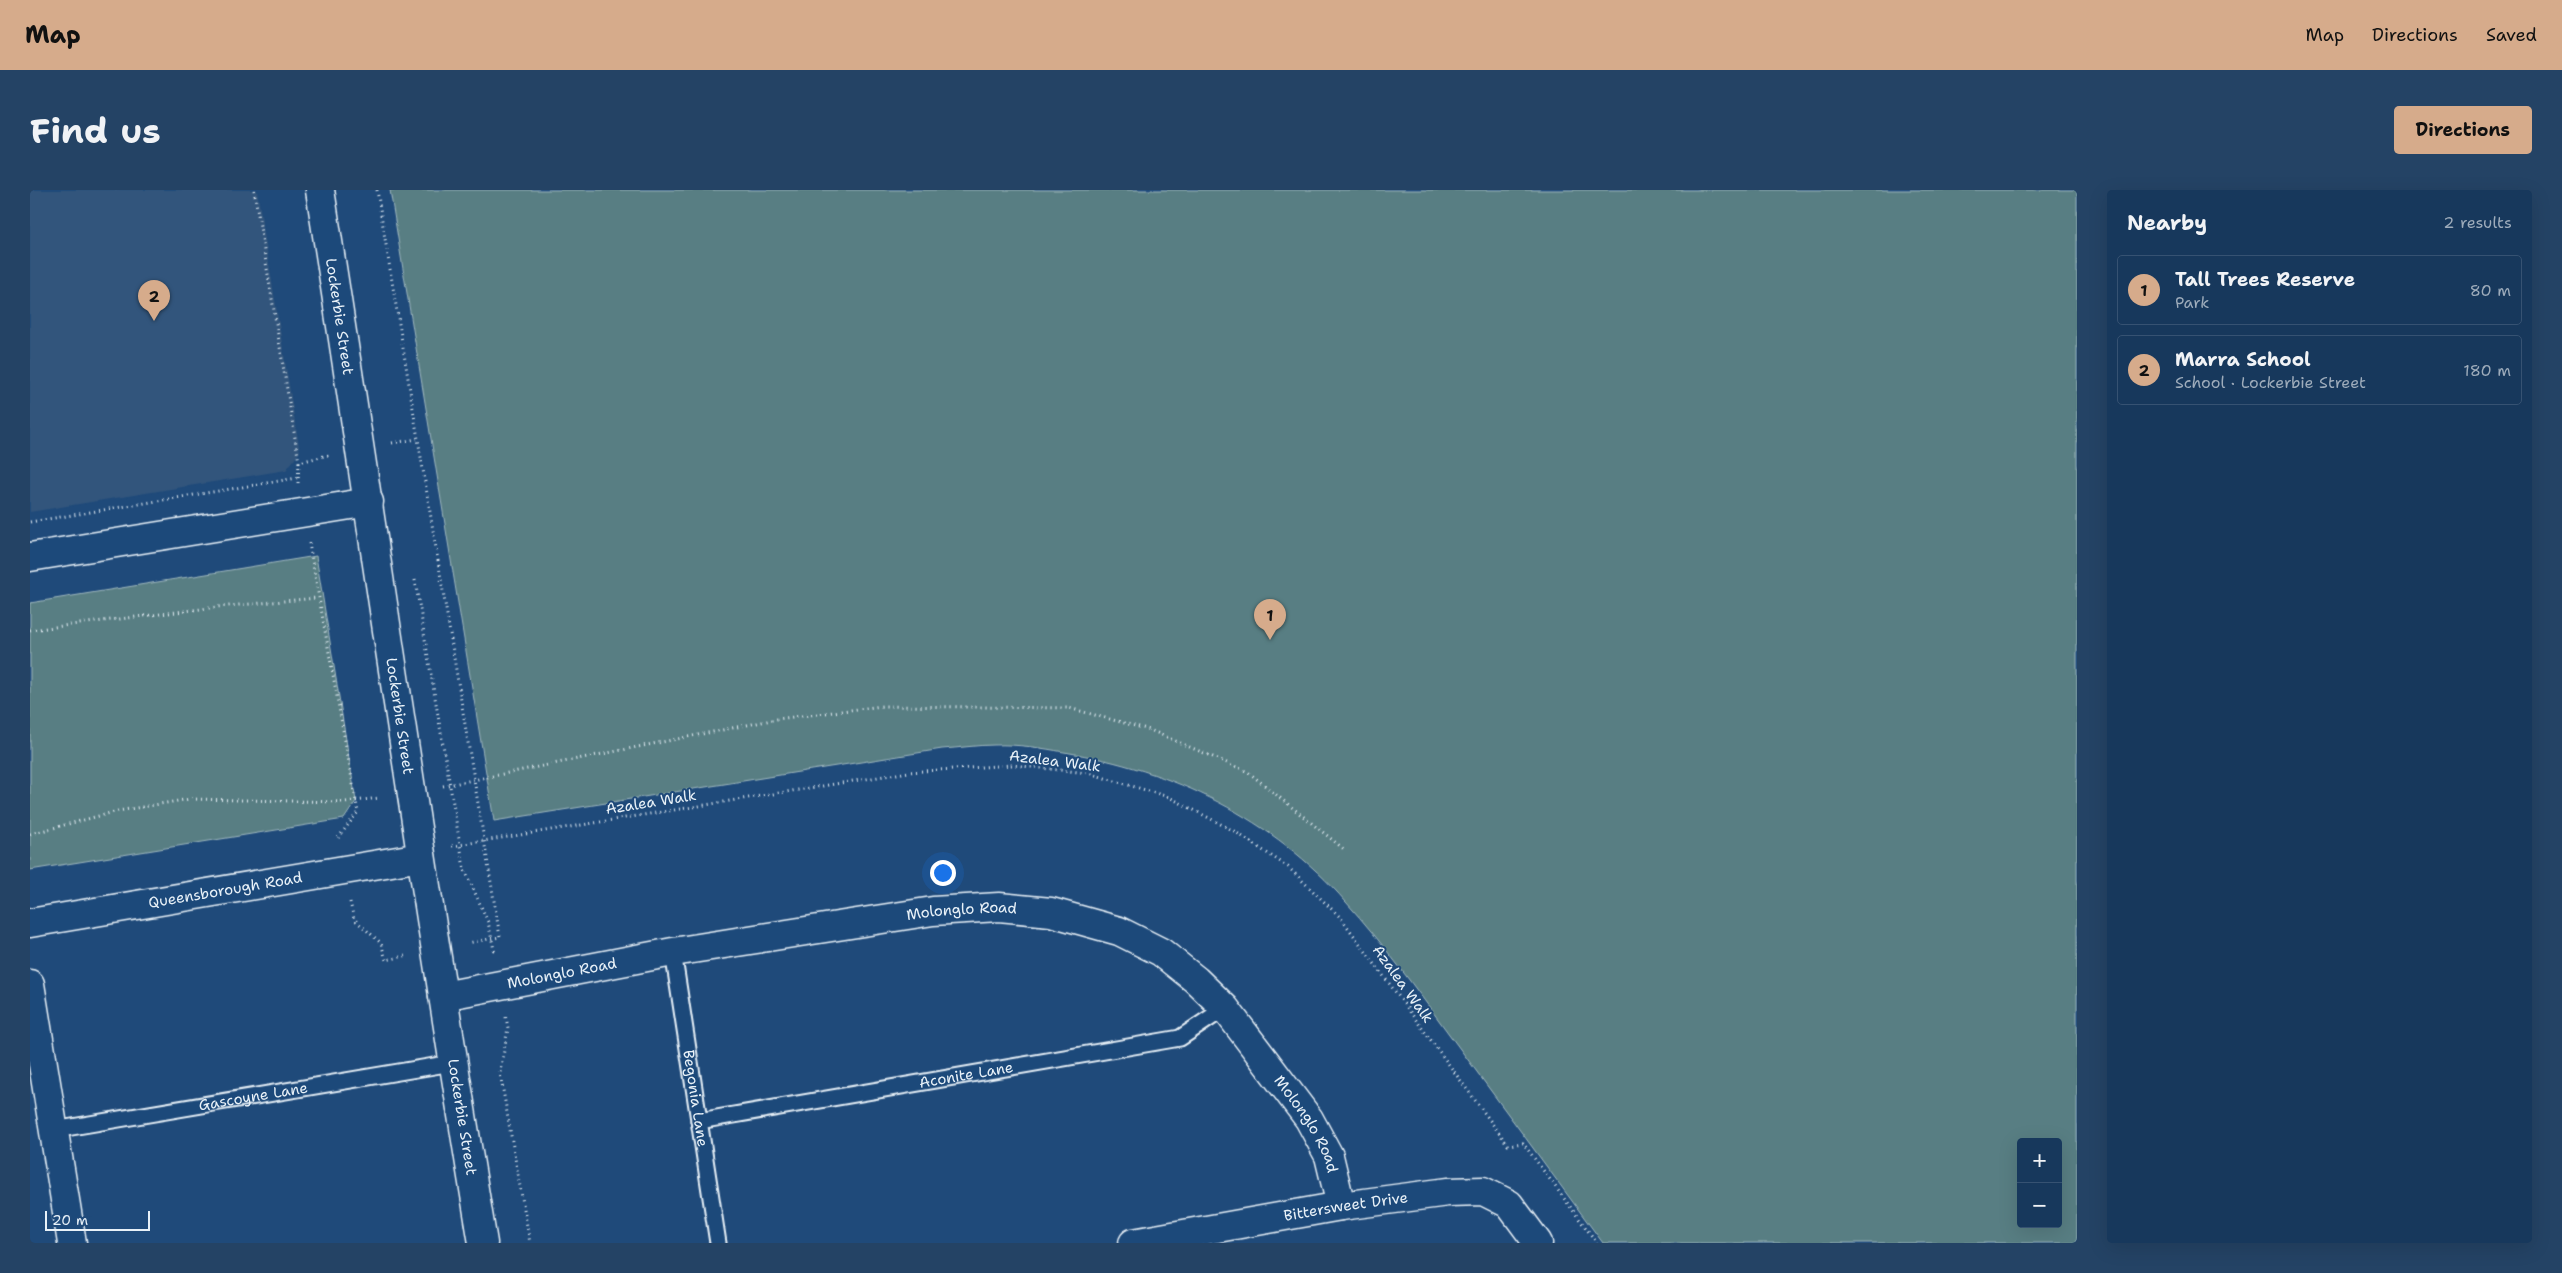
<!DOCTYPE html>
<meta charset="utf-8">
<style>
body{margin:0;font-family:"Shantell Sans",sans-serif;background:#244365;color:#f1f3f6}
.controls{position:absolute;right:15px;bottom:15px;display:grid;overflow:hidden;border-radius:5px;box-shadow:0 5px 20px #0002}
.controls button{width:45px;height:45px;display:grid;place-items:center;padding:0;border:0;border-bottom:1px solid #365272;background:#17385c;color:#f1f3f6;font:25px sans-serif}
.scale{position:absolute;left:15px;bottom:12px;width:105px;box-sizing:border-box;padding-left:5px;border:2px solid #e8f1f8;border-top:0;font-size:14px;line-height:18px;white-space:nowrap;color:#e8f1f8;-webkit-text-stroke:4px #1f4a7a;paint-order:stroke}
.you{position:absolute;left:912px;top:682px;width:18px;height:18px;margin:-12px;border:4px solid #fff;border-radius:50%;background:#1a73e8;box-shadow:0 0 0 8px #1a73e833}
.badge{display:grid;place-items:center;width:32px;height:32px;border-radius:50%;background:#d6ab8b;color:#111;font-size:16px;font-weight:700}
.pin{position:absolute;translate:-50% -41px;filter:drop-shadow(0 1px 2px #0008)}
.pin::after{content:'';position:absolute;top:26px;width:18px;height:15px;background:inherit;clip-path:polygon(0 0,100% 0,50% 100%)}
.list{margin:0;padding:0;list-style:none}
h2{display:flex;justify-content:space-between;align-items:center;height:65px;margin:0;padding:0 20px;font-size:21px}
h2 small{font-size:16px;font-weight:400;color:#9eacbb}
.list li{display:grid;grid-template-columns:32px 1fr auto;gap:15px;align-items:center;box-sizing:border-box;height:70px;margin:0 10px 10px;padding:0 10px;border:1px solid #365272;border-radius:5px}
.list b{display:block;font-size:19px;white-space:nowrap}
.list p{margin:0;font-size:16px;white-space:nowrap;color:#9eacbb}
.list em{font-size:16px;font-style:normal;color:#9eacbb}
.map{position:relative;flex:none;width:2047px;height:1053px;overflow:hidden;border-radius:5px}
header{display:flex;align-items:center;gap:30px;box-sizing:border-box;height:70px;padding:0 25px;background:#d6ab8b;color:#111}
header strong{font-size:24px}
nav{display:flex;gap:28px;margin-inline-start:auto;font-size:18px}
.intro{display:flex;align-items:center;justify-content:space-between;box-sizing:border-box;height:120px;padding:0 30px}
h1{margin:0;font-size:35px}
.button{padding:12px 22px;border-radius:5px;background:#d6ab8b;color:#111;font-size:18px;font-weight:700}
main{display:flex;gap:30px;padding:0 30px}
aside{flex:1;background:#17385c;border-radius:5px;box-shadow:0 5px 20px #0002}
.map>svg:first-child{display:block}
</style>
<header>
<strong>Map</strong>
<nav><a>Map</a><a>Directions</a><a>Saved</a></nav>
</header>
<div class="intro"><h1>Find us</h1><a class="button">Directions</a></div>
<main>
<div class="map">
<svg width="2047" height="1053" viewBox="0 0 2047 1053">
<rect width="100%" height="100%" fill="#1f4a7a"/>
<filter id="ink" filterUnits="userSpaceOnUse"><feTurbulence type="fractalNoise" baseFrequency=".02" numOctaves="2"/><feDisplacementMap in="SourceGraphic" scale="10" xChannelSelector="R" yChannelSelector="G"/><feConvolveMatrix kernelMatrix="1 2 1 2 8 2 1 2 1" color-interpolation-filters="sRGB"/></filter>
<g filter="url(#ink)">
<path fill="#32557c" d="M0,0H227L270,262L256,280L0,322Z"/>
<g fill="#587e83" stroke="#a0b8be" fill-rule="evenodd">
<path d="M360,0H2047V1053H1573C1522,983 1470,914 1419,844C1386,799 1353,753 1316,712C1244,629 1142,579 1034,562C1012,558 988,554 964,555C947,555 929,558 912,559L464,631ZM1991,952H2028V1034H1991Z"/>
<path d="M286,366L326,611L314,629L0,680V413Z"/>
</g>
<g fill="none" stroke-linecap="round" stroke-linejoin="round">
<g stroke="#e8f1f8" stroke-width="19">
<g id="lane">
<path id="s1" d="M643,762L688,1053"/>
<path id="s2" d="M669,931L1150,848L1195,818"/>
<path id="s3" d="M24,940L422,873"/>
</g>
</g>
<g stroke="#e8f1f8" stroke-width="31">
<g id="street">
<path d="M0,367L339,312"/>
<path id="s4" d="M0,733L391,667"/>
<path d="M0,794L42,1053"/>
<path id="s5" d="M413,806L643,762L903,721L969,717L1021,722L1089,741L1131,762L1166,790L1195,818L1279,929L1299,966L1311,1016"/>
<path id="s6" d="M1103,1053L1311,1016L1418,1002L1453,1001L1479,1014L1508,1053"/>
</g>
</g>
<g stroke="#e8f1f8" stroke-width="31">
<g id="secondary">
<path id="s7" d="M290,0C345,351 394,703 453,1053"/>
</g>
</g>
<g stroke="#e8f1f8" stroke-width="3" stroke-dasharray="1 4" stroke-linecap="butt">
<path d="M224,0L269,272"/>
<path d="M347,0L470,747L438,753"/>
<path d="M362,253L387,249"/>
<path d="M268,293L269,272L299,265"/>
<path d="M0,332L267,288"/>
<path d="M279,353L328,622L308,648"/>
<path d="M385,390L434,678L458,732L465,764"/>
<path d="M0,440L187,417L287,408"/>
<path d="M413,596L747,529L852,516L1039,518L1120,540L1218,582L1315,660"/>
<path d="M0,644L88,621L160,609L315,612L350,608"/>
<path d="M422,656L879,582L982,575L1058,583L1139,607L1204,641L1258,677L1311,728L1478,955L1493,953L1567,1053"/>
<path d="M320,712L324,729L351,753L356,770L375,766"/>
<path d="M476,827L478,838L470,883L500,1053"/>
</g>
<use href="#lane" stroke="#1f4a7a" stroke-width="15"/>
<use href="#street" stroke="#1f4a7a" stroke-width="28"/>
<use href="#secondary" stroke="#1f4a7a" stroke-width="28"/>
</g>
</g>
<g text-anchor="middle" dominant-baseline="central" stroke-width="4" stroke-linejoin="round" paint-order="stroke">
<g font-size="15" fill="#e8f1f8" stroke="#1f4a7a">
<text stroke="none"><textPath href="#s7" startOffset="128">Lockerbie Street</textPath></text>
<text stroke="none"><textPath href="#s7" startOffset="532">Lockerbie Street</textPath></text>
<text transform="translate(1025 571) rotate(7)">Azalea Walk</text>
<text transform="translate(621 612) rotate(-9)">Azalea Walk</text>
<text stroke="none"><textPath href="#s4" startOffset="198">Queensborough Road</textPath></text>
<text stroke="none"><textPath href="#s5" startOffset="526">Molonglo Road</textPath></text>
<text stroke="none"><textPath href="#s5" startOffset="121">Molonglo Road</textPath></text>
<text transform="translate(1373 794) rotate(54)">Azalea Walk</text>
<text stroke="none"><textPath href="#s2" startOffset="271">Aconite Lane</textPath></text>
<text stroke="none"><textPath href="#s3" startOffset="202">Gascoyne Lane</textPath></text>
<text stroke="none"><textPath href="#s1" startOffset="148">Begonia Lane</textPath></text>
<text stroke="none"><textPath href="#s7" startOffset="938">Lockerbie Street</textPath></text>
<text stroke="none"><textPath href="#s5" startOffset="961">Molonglo Road</textPath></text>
<text stroke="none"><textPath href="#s6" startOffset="216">Bittersweet Drive</textPath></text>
</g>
</g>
</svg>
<div class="controls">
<button>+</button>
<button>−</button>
</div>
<div class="scale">20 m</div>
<div class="you"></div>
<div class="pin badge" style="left:1240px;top:450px">1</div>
<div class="pin badge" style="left:124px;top:131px">2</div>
</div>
<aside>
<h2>Nearby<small>2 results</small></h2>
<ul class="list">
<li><span class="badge">1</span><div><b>Tall Trees Reserve</b><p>Park</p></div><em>80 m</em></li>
<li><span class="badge">2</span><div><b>Marra School</b><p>School · Lockerbie Street</p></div><em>180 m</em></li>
</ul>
</aside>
</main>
